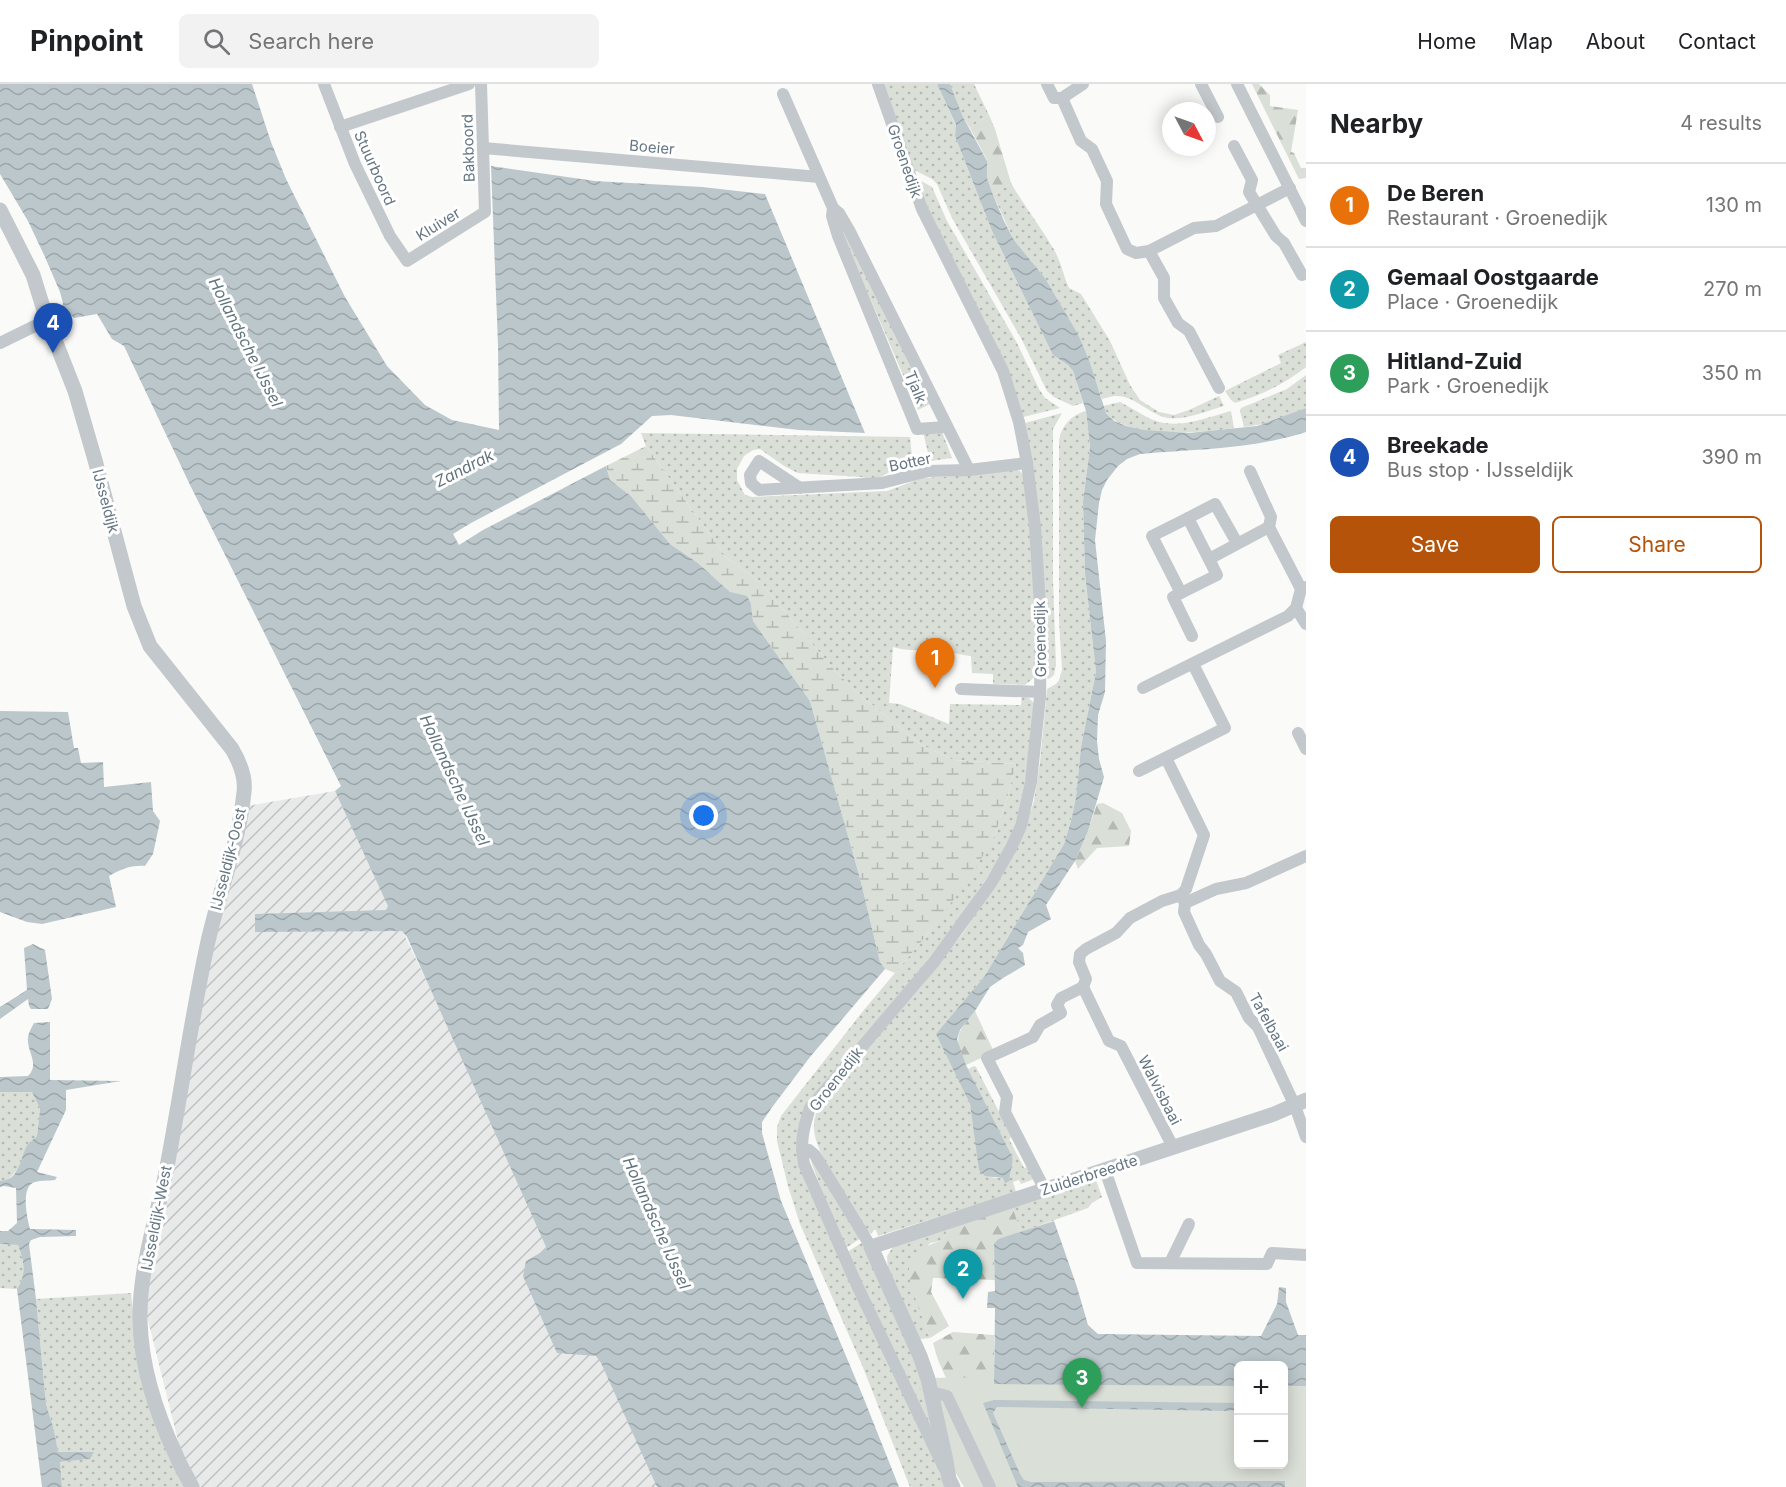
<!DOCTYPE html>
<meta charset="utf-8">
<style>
body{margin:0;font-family:Inter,sans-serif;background:#f2f2f2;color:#202124}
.controls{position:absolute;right:18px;bottom:18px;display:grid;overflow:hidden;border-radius:9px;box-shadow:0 3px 15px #0003}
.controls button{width:54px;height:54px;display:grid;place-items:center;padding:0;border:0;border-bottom:2px solid #e0e0e0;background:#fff;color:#202124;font:30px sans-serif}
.compass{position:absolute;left:1162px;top:18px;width:54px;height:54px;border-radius:50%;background:#fff;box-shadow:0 3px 15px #0003;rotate:131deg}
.you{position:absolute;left:704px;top:732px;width:21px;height:21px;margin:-15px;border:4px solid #fff;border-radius:50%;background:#1a73e8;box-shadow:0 0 0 9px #1a73e833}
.badge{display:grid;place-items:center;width:39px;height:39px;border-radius:50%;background:#b45309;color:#fff;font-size:20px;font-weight:700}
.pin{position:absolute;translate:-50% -50px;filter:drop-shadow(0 2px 3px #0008)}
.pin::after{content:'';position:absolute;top:32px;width:21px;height:18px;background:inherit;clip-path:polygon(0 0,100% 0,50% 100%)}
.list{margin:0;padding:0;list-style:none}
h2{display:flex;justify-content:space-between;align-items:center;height:78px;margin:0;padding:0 24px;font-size:26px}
h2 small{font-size:20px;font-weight:400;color:#757577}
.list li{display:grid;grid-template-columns:39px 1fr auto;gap:18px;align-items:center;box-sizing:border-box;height:84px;padding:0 24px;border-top:2px solid #e0e0e0}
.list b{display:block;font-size:22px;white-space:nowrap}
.list p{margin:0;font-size:20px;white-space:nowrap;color:#757577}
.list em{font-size:20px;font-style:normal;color:#757577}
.actions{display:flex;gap:12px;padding:18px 24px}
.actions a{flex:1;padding:14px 0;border:2px solid #b45309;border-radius:9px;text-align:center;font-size:21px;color:#b45309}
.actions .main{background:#b45309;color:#fff}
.icon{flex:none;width:33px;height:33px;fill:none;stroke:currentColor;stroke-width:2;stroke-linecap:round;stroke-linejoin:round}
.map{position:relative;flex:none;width:1306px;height:1403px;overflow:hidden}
header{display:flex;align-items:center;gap:36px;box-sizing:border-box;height:84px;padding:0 30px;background:#fff;border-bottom:2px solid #e0e0e0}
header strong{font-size:28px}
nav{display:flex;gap:33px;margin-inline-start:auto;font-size:21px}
.search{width:420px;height:54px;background:#f2f2f2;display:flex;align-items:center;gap:15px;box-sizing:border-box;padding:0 21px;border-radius:9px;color:#757577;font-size:22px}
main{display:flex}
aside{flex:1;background:#fff}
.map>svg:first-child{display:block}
</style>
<header>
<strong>Pinpoint</strong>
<div class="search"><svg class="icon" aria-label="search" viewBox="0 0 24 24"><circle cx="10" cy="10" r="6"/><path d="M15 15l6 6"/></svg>Search here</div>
<nav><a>Home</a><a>Map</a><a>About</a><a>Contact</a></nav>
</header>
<main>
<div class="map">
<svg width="1306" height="1403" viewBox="0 0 1306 1403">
<defs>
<pattern id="industrial-furrows" width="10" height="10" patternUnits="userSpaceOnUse" patternTransform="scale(1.5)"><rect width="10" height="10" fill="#e8e9e9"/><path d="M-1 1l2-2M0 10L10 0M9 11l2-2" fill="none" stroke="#c0c1c2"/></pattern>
<pattern id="grass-dots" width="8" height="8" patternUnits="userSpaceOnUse" patternTransform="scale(1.5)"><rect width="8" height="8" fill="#dadfd7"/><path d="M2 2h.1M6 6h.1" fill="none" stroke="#b4b9b4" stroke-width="1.8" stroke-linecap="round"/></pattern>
<pattern id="forest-firs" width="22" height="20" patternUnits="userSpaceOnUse" patternTransform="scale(1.5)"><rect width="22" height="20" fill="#dadfd7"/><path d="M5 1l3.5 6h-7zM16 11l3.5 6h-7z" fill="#b4b9b4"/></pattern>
<pattern id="wetland-marsh" width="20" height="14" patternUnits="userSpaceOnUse" patternTransform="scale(1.5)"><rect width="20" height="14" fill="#dadfd7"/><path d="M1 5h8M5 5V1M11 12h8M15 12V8" fill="none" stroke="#b4b9b4"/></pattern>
<pattern id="water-waves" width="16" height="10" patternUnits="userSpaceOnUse" patternTransform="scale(1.5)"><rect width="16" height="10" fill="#bbc7cb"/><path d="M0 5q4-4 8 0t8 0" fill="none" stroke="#9ca6aa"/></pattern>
</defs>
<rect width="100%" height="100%" fill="#fafaf8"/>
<path fill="url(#industrial-furrows)" d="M335,707L634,1327L667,1403H194L186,1389L142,1212L241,723Z"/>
<g fill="url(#grass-dots)">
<path d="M883,0H937L956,42L955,52L992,147L1053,271L1068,281L1073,287L1083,319L1073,322L1054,313L1047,307L1022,256L952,134L937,100L932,95L914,86Z"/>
<path d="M950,0H974L989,31L970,44L963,33Z"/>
<path d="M921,97L932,103L947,137L1017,259L1039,305L1045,314L1060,324L1023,333L932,136L919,100Z"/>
<path d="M1011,99C1024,122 1040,142 1053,164C1061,177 1063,191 1069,204L1081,210L1110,257L1130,301L1140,316L1159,328L1174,331L1189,326L1219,312L1224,322C1207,327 1187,336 1168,334C1150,331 1134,311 1116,312C1111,312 1106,314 1102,315L1078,250L1045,194L1014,156L993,111Z"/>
<path d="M835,132L932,319L918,326Z"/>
<path d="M1306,258V283C1284,300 1262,311 1235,319L1231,316L1225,307L1281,279L1278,271Z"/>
<path d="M1306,291V324C1286,332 1266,341 1244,343L1240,327L1241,324L1287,305Z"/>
<path d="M1120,318C1132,324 1142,331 1153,336C1179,346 1205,334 1231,327L1234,344C1206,349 1114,357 1103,322Z"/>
<path d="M1086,327L1090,363L1083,417L1085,490L1096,588L1081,663L1076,713L1071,737L1064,760L984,893L937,950L970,1020L980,1086L994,1094H1004L1005,1098L1009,1092L1012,1072L968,985L974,982L976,983L1012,1053L1009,1055L1024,1084L1028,1083L1034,1095L1021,1100L1019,1096L1013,1098L1016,1108L878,1152L876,1146H874L871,1150L862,1142C850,1121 815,1068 814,1046C813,1037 816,1028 820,1019L920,904L963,849L1000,794L1027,739L1034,717L1040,678L1047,605L1056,600L1059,596L1062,586L1059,536V357C1061,342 1071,331 1086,327Z"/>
<path d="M1062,329L1053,345V496L1056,581L1054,591L1049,595L1047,594L1046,538L1025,339Z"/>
<path d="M941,345L952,374L930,377L923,348Z"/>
<path d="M641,349L910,353L912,373L906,382L893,386L876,396L861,393L798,389L784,382L760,365L753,366L744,372L737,385V396L745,411L752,413L887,407L922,394L972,391L1016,385L1020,387L1024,392C1032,458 1035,524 1037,591L1025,601L993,600V590L972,589L971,572C961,571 952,568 942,567C926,565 908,568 893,563L889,619L900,620L949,640L950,620L1021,621L1022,611L1029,614L1035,620L1029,680L1015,742L1008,759L986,795L938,865L825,997L800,1058L948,1403H910L862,1281L800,1140L788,1102L777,1057V1043L781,1032L863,927L931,846L995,751L1007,715L1016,680L953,676L920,660L858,609L835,587L759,497L726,473L646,362Z"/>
<path d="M0,1008H32L40,1025L37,1052L27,1061L18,1085L7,1097H0Z"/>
<path d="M812,1075L861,1154L846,1164L828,1124L811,1077Z"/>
<path d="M1096,1096L1102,1113L1092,1119L1088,1124L1021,1148L1012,1122Z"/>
<path d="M950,1143L941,1157L930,1159L909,1187L919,1224L930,1254L919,1255L888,1187L887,1172L893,1163Z"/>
<path d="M863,1158L924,1295L940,1363L847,1168Z"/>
<path d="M0,1160L18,1161C24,1177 27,1190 17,1205L0,1204Z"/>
<path d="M131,1209L136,1253L188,1403H62L60,1378L90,1375L93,1368L58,1369L54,1346L46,1320L36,1215Z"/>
</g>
<g fill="url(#forest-firs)">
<path d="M1252,0H1259L1270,11V22L1298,26L1291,68L1294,69L1301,84H1306V94L1299,95Z"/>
<path d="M989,31L995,45L1011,99L993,111L987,94V76L970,44Z"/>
<path d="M1103,719L1122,729L1131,747L1129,762L1097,764L1078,785L1075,777L1088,747L1097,720Z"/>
<path d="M975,927L994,968L966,981C954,952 955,952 975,927Z"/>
<path d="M1012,1122L1021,1148L998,1155L994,1160L995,1196L933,1194L931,1208L949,1242L930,1254C925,1239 908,1200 909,1186C909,1170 928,1160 941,1157L950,1143Z"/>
<path d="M953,1248L994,1251V1300L946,1294L938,1276L933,1259Z"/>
</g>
<path fill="url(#wetland-marsh)" d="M646,362L726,473L759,497L835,587L858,609L920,660L953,676L1016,680L1007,715L995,751L971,792L931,846L895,889L885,885L880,878L861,798L810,617L753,537L751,520L730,508L698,479L670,460L631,412L610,396L606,382Z"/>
<path fill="#dadfd7" d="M1238,1291V1380H1284V1291H1306V1403H964L934,1353L917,1294Z"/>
<g fill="url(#water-waves)">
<path d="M0,0H252L271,58L286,95L345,213L387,282L425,321L452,336L499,346L498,261L491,82L595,97L702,103L765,110L865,349L799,346L671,331L652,332L621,360L471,439L453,450L459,461L483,446L606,382L610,396L631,412L670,460L698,479L730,508L747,512L751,520L753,537L810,617L861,798L880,878L885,885L810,973L773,1022L762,1038V1049L781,1117L864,1315L899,1403H657L601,1279L596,1272L557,1269L523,1192L526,1177L547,1165L407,853L402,847L255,848V830L386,826L388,822L335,707L341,702L191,403L124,262L112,255L97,230L74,234L62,223L63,219L60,208L45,173L28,137L0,90Z"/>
<path d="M937,0H950L963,33L987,77V94L993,111L1004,137L1014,156L1045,194L1078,250L1090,279L1106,329L1114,337L1126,342L1144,346L1189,349L1257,342L1306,324V348C1250,366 1197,365 1140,370L1127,375L1118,382L1107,396L1102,406L1099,419L1095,456L1106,557L1105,608L1098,631L1097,657L1099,675L1104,693L1088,747L1075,777L1046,821L1051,835L1028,848L1023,861L1018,864L1023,869L1025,881L1003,894L990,903L975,927L960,946L957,955L966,981L1012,1072C1014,1084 1008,1088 1010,1097L1005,1099L1003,1094L985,1092L979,1086L970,1020L936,950L984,893L1064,760L1071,737L1076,713L1081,663L1096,588L1085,490L1083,417L1090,363L1086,327L1073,287L1068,281L1053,271L992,147L955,52L956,41Z"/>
<path d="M0,627L68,628L74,664H78L81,679L103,678L104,703L151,698L153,727L160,737L153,770L145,782C131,781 121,785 109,792L116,823L42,840L27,838L0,828Z"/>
<path d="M33,860L45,866L52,915L48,925H31L29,922L28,915L0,935V923L27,906L24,864Z"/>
<path d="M50,938V996L121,997L66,1006V1026L37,1088L57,1093L55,1096C49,1097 41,1096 35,1098C20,1102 27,1134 30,1145L76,1146V1152L40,1153L31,1156L29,1160L36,1215L46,1320L54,1346L58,1368H94L90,1375L60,1378L62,1403H42L17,1205C27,1190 24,1177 18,1161L0,1160V1147H8L17,1139L16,1104L4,1102L0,1103V1097C18,1097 20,1077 26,1063C28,1059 33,1056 37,1052L40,1025L32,1008H0V993L28,992C39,981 29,970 28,958C27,951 31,945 34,939Z"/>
<path d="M1054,1137L1077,1203L1088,1241L1098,1250L1261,1252L1277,1220L1279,1203L1286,1204V1218L1298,1251H1306V1302H1284V1282H1238V1302L994,1300L995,1224H987L988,1208L995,1207L994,1160L998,1155Z"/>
<path d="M994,1316L1238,1319V1326L1224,1327L997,1323L993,1329L1020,1390L1024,1396L1031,1398L1285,1397V1403H1018L983,1319Z"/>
</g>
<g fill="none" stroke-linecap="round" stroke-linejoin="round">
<g stroke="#c3c8cc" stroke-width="12">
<path d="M324,0L355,80L390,152L407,177L485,128L481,0"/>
<path d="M878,0L922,125L1003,287L1019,338L1027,379L1035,443L1041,538L1040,613L1031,698L1021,742L1011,764L991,799L934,878L810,1024C803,1045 800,1058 804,1080L855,1197L944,1384"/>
<path d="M1047,0L1054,14H1062L1083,0"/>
<path d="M1201,0L1218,33"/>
<path d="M1237,0L1306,137"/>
<path d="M783,10L833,124L839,129L849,146L969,386"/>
<path d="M1062,14L1081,57L1092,65L1107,97L1106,120L1127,165L1136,169L1149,167L1164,194V214L1178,239L1189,247L1219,304"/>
<path d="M340,43L469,0"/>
<path d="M1234,62L1252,96L1249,108L1257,121L1290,104"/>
<path d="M483,64L819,93"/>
<path d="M833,124L832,132L838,152L917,345L946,343"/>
<path d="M1149,167L1194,144L1216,142L1257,121L1276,152L1284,159L1302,191"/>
<path d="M0,259L47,236"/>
<path d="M1250,387L1271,433L1269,443L1301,505"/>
<path d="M800,404L759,377L750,391L751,399L759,406L882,399L928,387L969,386L1027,379"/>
<path d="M1188,434L1217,491L1181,509L1152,452Z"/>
<path d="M1188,434L1215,420L1237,459"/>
<path d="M1209,475L1269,443"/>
<path d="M1181,509L1173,513L1192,552"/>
<path d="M1296,524L1306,540"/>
<path d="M1143,604L1288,532L1296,524L1301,505L1306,503"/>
<path d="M961,605L1040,608"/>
<path d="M1298,649L1306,665"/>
<path d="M1139,687L1225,644L1193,580"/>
<path d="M1181,811L1185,819L1184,828L1199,861L1206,870L1220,897L1236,908L1249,934L1258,943L1295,1022L1306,1053"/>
<path d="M1185,819L1216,805L1246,799L1306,772"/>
<path d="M1083,903L1086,895L1079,878L1080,870L1086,865L1116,849L1130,834L1162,817L1181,811L1186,805L1204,751L1166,674"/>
<path d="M1083,903L1109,957L1121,962L1173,1063"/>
<path d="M802,1066H809L815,1071L871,1163"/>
<path d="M1105,1086L1137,1179L1267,1180L1272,1169L1306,1171"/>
<path d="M1045,1106L1005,1028L1007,1013L987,974L1033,953L1040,941L1061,929L1057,921L1061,914L1083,903"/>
<path d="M1170,1179L1189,1140"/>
<path d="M931,1308L947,1312L990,1403"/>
</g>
<g stroke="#c3c8cc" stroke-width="15">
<path d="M0,126L33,191L47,236L75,307L95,376L134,522L150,562L232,665C239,677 246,693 244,708C239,760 218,810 207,862C190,940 180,1019 164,1098C154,1142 139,1190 140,1236C141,1282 156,1329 176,1371C180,1382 187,1392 192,1403"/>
<path d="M953,1403L949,1395L945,1372L928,1295L920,1272L871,1163L1274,1030L1306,1016"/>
</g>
</g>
<g text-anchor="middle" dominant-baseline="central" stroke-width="6" stroke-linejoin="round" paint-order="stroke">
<g font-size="15" fill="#657683" stroke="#fff">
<text transform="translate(652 63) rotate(5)">Boeier</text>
<text transform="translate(468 64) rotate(-92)">Bakboord</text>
<text transform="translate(905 77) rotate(71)">Groenedijk</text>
<text transform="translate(375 84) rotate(66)">Stuurboord</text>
<text transform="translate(438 140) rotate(-32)">Kluiver</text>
<text transform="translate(916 303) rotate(68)">Tjalk</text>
<text transform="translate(910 378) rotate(-12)">Botter</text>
<text transform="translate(106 417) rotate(75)">IJsseldijk</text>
<text transform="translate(1040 555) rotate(-91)">Groenedijk</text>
<text transform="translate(228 775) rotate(-76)">IJsseldijk-Oost</text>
<text transform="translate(1269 938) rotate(61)">Tafelbaai</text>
<text transform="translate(836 995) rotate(-52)">Groenedijk</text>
<text transform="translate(1160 1006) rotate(63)">Walvisbaai</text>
<text transform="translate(1089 1091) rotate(-18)">Zuiderbreedte</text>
<text transform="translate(156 1134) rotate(-79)">IJsseldijk-West</text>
</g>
<g font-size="16" font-style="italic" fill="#60757c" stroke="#fff">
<text transform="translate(246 258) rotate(63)">Hollandsche IJssel</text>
<text transform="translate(464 384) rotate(-27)">Zandrak</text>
<text transform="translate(455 696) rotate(65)">Hollandsche IJssel</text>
<text transform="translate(657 1139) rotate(66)">Hollandsche IJssel</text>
</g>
</g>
</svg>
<div class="controls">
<button>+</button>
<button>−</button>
</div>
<svg class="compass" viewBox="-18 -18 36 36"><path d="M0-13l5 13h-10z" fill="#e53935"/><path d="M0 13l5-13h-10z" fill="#757577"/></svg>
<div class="you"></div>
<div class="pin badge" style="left:935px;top:604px;background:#e8710a">1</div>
<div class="pin badge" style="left:963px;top:1215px;background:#0f9aa8">2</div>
<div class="pin badge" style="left:1082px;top:1324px;background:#2e9e5b">3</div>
<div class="pin badge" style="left:53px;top:269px;background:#1a4fb4">4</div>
</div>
<aside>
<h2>Nearby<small>4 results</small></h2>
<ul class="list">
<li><span class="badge" style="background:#e8710a">1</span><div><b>De Beren</b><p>Restaurant · Groenedijk</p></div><em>130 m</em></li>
<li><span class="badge" style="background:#0f9aa8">2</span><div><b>Gemaal Oostgaarde</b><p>Place · Groenedijk</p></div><em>270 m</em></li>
<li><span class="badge" style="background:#2e9e5b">3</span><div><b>Hitland-Zuid</b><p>Park · Groenedijk</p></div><em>350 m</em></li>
<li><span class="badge" style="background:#1a4fb4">4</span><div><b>Breekade</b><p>Bus stop · IJsseldijk</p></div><em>390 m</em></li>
</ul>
<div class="actions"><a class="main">Save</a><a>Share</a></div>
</aside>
</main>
